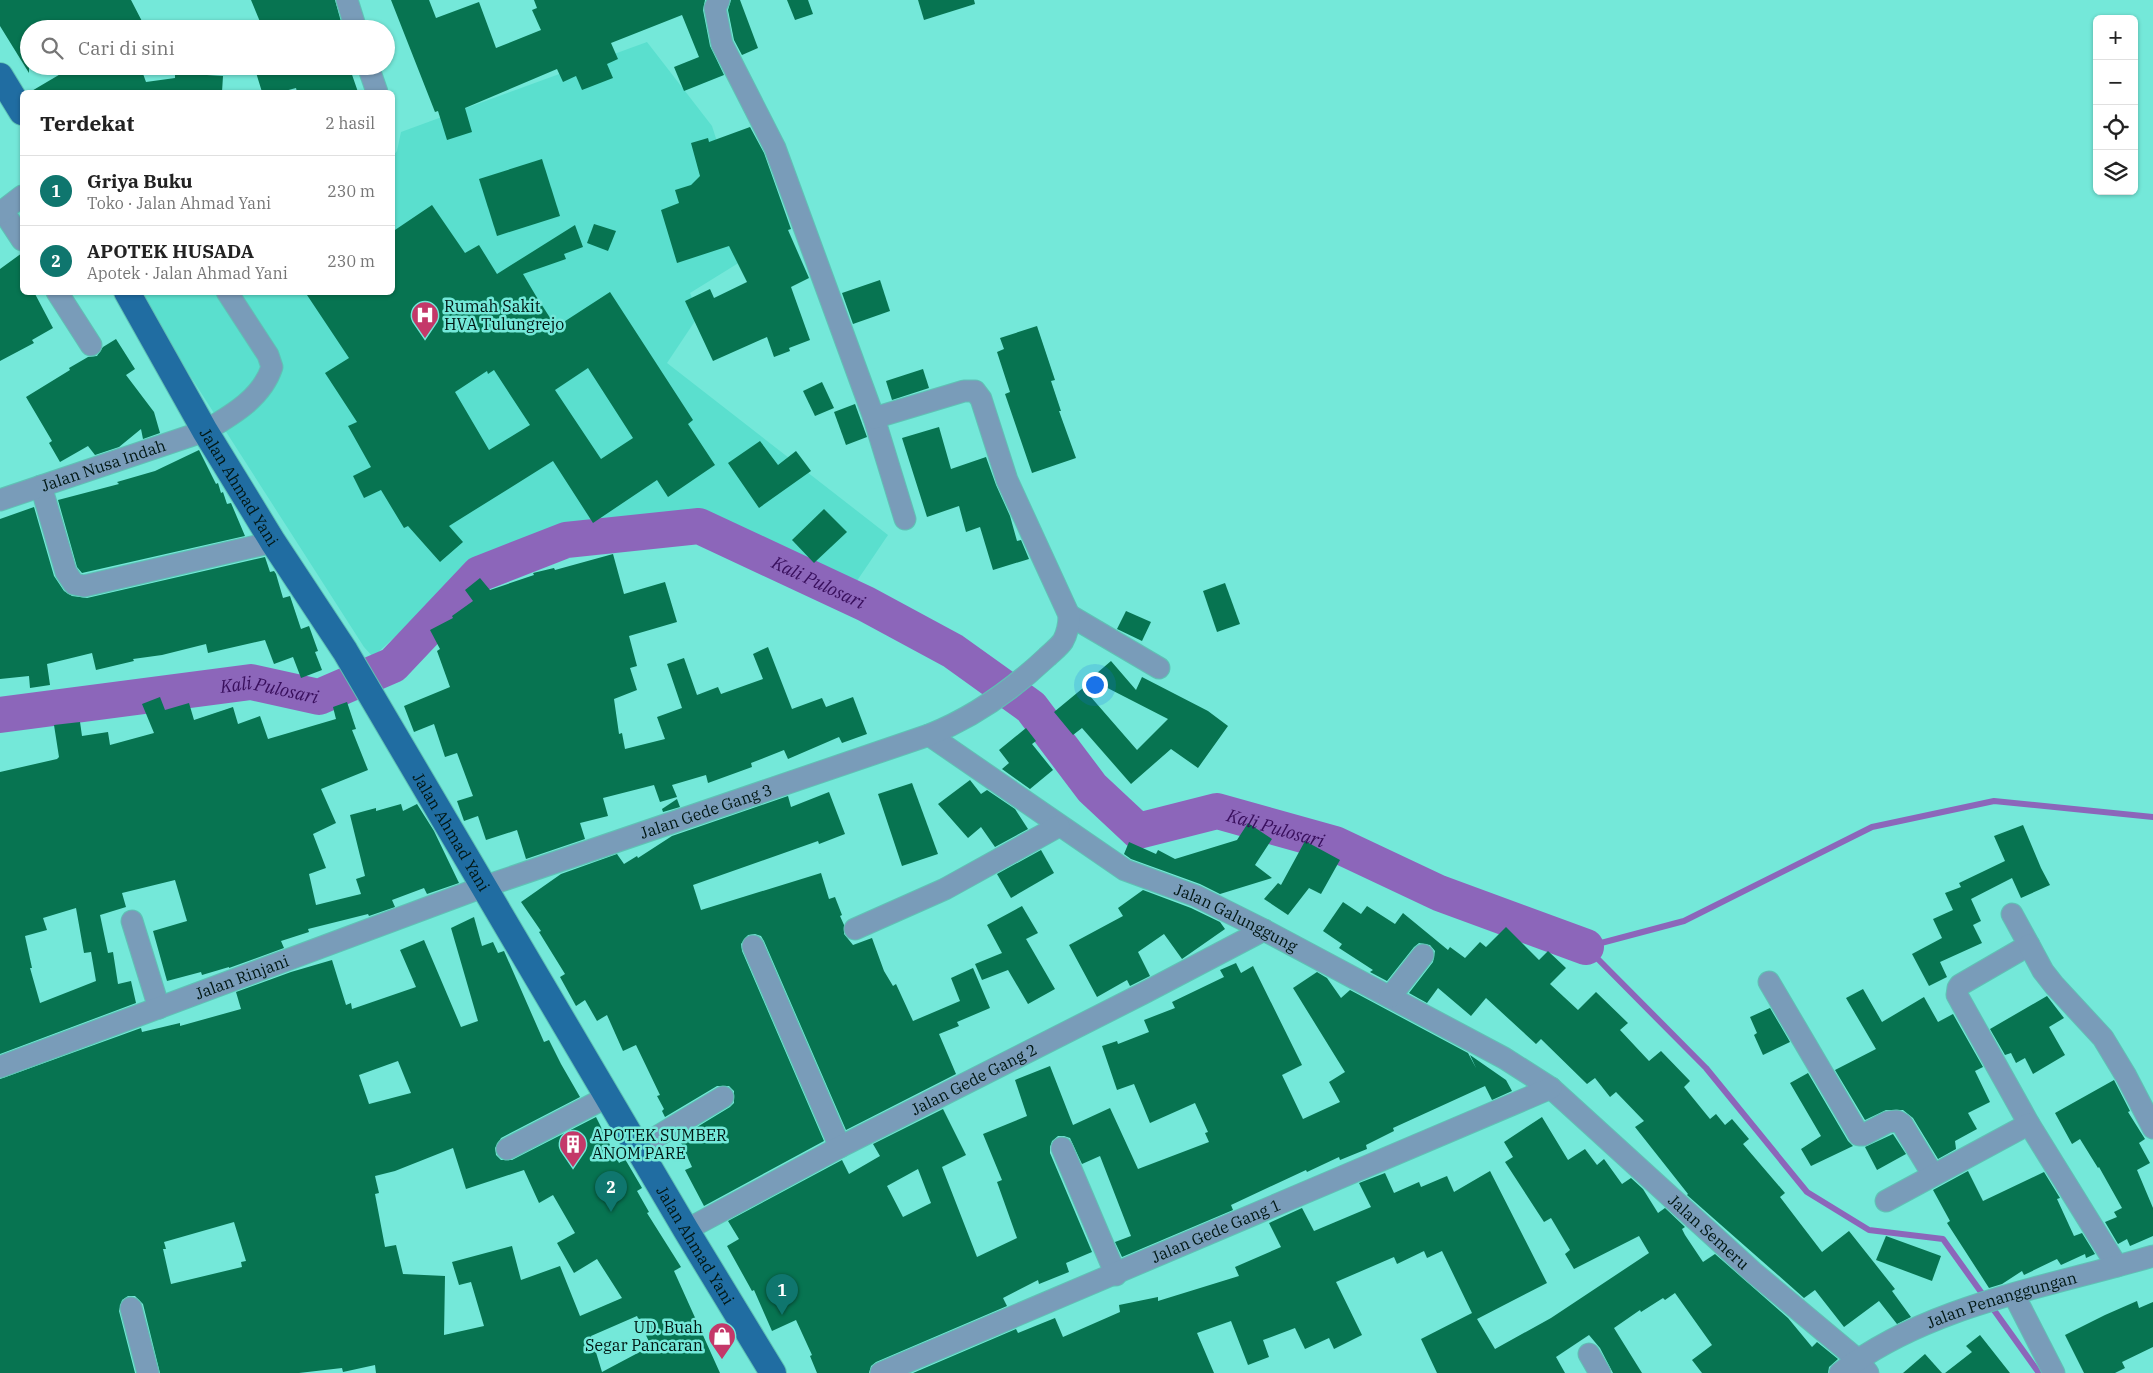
<!DOCTYPE html>
<html lang="id">
<meta charset="utf-8">
<style>
body{margin:0;font-family:"IBM Plex Serif",serif;background:#f6f6f6;color:#222}
.controls{position:absolute;right:15px;top:15px;display:grid;overflow:hidden;border-radius:8px;box-shadow:0 1px 4px #0004}
.controls button{width:45px;height:45px;display:grid;place-items:center;padding:0;border:0;border-bottom:1px solid #e0e0e0;background:#fff;color:#222;font:25px sans-serif}
.you{position:absolute;left:1094px;top:684px;width:18px;height:18px;margin:-12px;border:4px solid #fff;border-radius:50%;background:#1a73e8;box-shadow:0 0 0 8px #1a73e833}
.badge{display:grid;place-items:center;width:32px;height:32px;border-radius:50%;background:#0f766e;color:#fff;font-size:16px;font-weight:700}
.pin{position:absolute;translate:-50% -41px;filter:drop-shadow(0 1px 2px #0008)}
.pin::after{content:'';position:absolute;top:26px;width:18px;height:15px;background:inherit;clip-path:polygon(0 0,100% 0,50% 100%)}
.list{margin:0;padding:0;list-style:none}
h2{display:flex;justify-content:space-between;align-items:center;height:65px;margin:0;padding:0 20px;font-size:21px}
h2 small{font-size:16px;font-weight:400;color:#767676}
.list li{display:grid;grid-template-columns:32px 1fr auto;gap:15px;align-items:center;box-sizing:border-box;height:70px;padding:0 20px;border-top:1px solid #e0e0e0}
.list b{display:block;font-size:19px;white-space:nowrap}
.list p{margin:0;font-size:16px;white-space:nowrap;color:#767676}
.list em{font-size:16px;font-style:normal;color:#767676}
.icon{flex:none;width:28px;height:28px;fill:none;stroke:currentColor;stroke-width:2;stroke-linecap:round;stroke-linejoin:round}
.map{position:relative;flex:none;width:2153px;height:1373px;overflow:hidden}
.search{position:absolute;background:#fff;box-shadow:0 1px 4px #0004;left:20px;top:20px;width:375px;height:55px;display:flex;align-items:center;gap:12px;box-sizing:border-box;padding:0 18px;border-radius:28px;color:#767676;font-size:19px}
.panel{position:absolute;background:#fff;box-shadow:0 1px 4px #0004;left:20px;top:90px;width:375px;height:205px;border-radius:8px}
.map>svg:first-child{display:block}
</style>
<div class="map">
<svg width="2153" height="1373" viewBox="0 0 2153 1373">
<rect width="100%" height="100%" fill="#74e8d9"/>
<path fill="#5adfce" d="M647,42L712,126L753,254L690,293L699,315L667,363L888,535L842,603L702,542L485,553L373,657L364,647L137,293L392,292V157L397,151L401,132Z"/>
<g fill="none" stroke-linecap="round" stroke-linejoin="round">
<g stroke="#8c66ba" stroke-width="6">
<path d="M1586,947L1706,1068L1807,1192L1869,1230L1943,1239L2039,1373"/>
<path d="M1586,947L1684,921L1872,827L1994,801L2153,817"/>
</g>
<path stroke="#8c66ba" stroke-width="36" id="s1" d="M0,715L251,682L319,697L393,665L479,574L566,540L699,526L866,604L953,651L1031,707L1092,788L1138,831L1217,811L1335,844L1439,893L1586,947"/>
</g>
<g fill="#077451" fill-rule="evenodd">
<path d="M0,0H131L146,29H29V73L0,26Z"/>
<path d="M251,0H335L343,29H263Z"/>
<path d="M391,0H429L436,18L479,2L496,48L541,30L532,10L537,8L534,0H705L703,10L710,46L724,75L684,91L674,67L699,57L682,15L611,43L618,59L607,64L613,78L582,90L576,76L563,82L557,69L465,108L472,132L447,140L438,111L435,112Z"/>
<path d="M731,0H740L758,48L742,55L734,40L728,10Z"/>
<path d="M787,0H808L813,14L795,20Z"/>
<path d="M918,0H974L975,4L924,20Z"/>
<path d="M74,66H117L110,70L142,71L146,82L175,78V73L223,76L222,92H30Z"/>
<path d="M254,66H349L358,92H297L296,88L281,92H262Z"/>
<path d="M750,127L764,153L791,229L788,230L809,278L791,287L810,340L789,348L790,351L774,357L767,337L713,361L685,301L710,289L714,298L747,282L729,246L677,263L661,210L679,203L675,190L691,185L700,176L691,143L708,138L709,142Z"/>
<path d="M542,159L560,216L497,236L479,179Z"/>
<path d="M432,205L465,253L479,245L497,274L575,225L583,247L564,254L566,259L523,274L536,296L556,327L610,292L693,420L688,424L715,465L668,497L657,480L593,523L553,461L449,526L463,542L440,562L408,526L404,528L381,490L364,498L353,476L371,467L348,426L357,422L325,373L349,358L305,292H392V232ZM588,368L633,438L601,459L555,390ZM494,370L530,425L489,450L455,392L487,371L488,374Z"/>
<path d="M594,224L616,231L608,251L587,243Z"/>
<path d="M22,253V292H34L53,328L32,340L34,343L0,361V269Z"/>
<path d="M880,280L890,311L853,324L842,293Z"/>
<path d="M1037,326L1055,380L1051,381L1061,411H1059L1076,458L1032,473L1005,394L1010,392L997,352L1004,349L1000,338Z"/>
<path d="M116,339L135,369L126,375L154,412L160,433L143,439L141,429L119,447L95,455L88,446L60,462L49,443L52,441L26,397L70,370L69,368L88,357L97,356L103,347Z"/>
<path d="M923,369L929,388L892,400L886,381Z"/>
<path d="M822,382L834,408L815,416L803,391Z"/>
<path d="M855,404L867,437L846,445L834,412Z"/>
<path d="M939,427L951,469L986,457L996,485L1010,516L1017,541L1021,540L1029,559L993,570L980,527L966,532L959,506L927,517L902,438Z"/>
<path d="M760,441L778,465L796,451L811,471L759,508L728,463Z"/>
<path d="M199,450L216,484L218,483L221,493L223,492L227,504L231,503L245,536L82,573L77,567L58,500L119,484L117,482L155,471Z"/>
<path d="M34,507L54,576L64,591L72,596L87,598L265,557L270,572L274,571L276,574L283,598L290,596L301,629L309,626L318,651L315,652L322,670L301,678L293,657L274,664L265,640L208,653L206,644L162,655L133,659L134,661L96,670L92,653L47,664L50,685L30,688L29,676L0,679V519Z"/>
<path d="M824,509L847,532L814,563L792,540Z"/>
<path d="M613,554L624,594L665,582L677,622L629,636L637,666L630,668L637,690L614,699L619,734L622,733L625,749L665,739L657,717L682,708L667,664L684,658L697,695L718,687L721,694L763,679L753,654L768,647L792,709L822,698L826,707L853,697L867,734L842,743L839,737L788,759L784,750L751,763L752,767L708,783L706,775L672,785L677,797L660,802L654,785L603,798L608,816L580,823L585,839L526,859L517,830L486,840L478,816L464,821L457,801L473,796L457,753L445,757L434,724L414,732L404,706L450,687L437,651L440,649L430,630L453,618L452,616L473,601L465,590L480,578L490,590L534,575L533,573L554,568L555,570Z"/>
<path d="M1225,583L1240,624L1217,632L1203,591Z"/>
<path d="M1126,611L1151,622L1142,641L1117,629Z"/>
<path d="M1111,661L1136,690L1142,677L1208,711L1228,726L1198,768L1171,749L1131,784L1082,728L1073,735L1054,712L1083,688L1137,750L1168,719L1090,679Z"/>
<path d="M160,697L165,710L189,703L194,720L233,707L238,724L260,716L268,739L336,719L333,707L347,702L356,729L352,730L368,770L321,789L336,823L313,834L326,868L309,874L316,905L361,894L356,879L365,876L350,815L376,808V811L401,804L403,811L417,804L434,831L459,883L427,894L424,888L392,900L395,907L369,916L368,914L308,929L309,932L281,941L284,948L229,968V967L202,975L201,972L167,981L153,931L187,921L175,880L122,893L126,907L100,915L108,953L113,952L118,984L131,981L136,1003L0,1054V772L57,759L59,757L54,725L80,722L82,736L108,732L110,745L154,733L142,704ZM76,908L84,953L91,952L96,981L40,1003L30,968H32L25,936L47,930L43,918Z"/>
<path d="M1026,728L1036,741L1032,744L1053,770L1030,789L1002,769L1009,763L999,750Z"/>
<path d="M970,780L981,794L987,790L1015,809L1028,829L995,847L981,827L968,838L938,804Z"/>
<path d="M912,783L938,854L902,866L878,794Z"/>
<path d="M829,792L845,834L819,844L818,841L693,885L701,910L821,873L829,899L835,897L842,915L840,916L844,925V934L853,945L872,938L884,971L893,986L896,984L913,1021L960,1001L951,978L973,968L990,1008L957,1022L959,1026L939,1034L956,1074L846,1130L764,941L761,936L755,934L748,935L741,944L742,951L824,1141L704,1206L685,1170L692,1167L679,1138L730,1107L734,1103V1091L729,1086H717L665,1117L662,1111L664,1109L657,1096L660,1095L636,1045L623,1051L607,1015L597,1021L585,1000L576,1006L560,977L565,974L539,932L541,931L521,902L561,874L617,854L624,864L637,856L638,858L672,836L788,796L791,807Z"/>
<path d="M677,799L680,807L663,812L662,809Z"/>
<path d="M1248,823L1272,839L1255,865L1272,878L1220,894L1200,884L1131,859L1124,854L1129,842L1156,854L1158,850L1175,859L1237,840Z"/>
<path d="M2023,825L2041,868L2050,885L2021,898L2012,878L1971,899L1981,921L1973,925L1982,943L1940,962L1947,977L1929,986L1912,954L1942,938L1933,919L1953,910L1945,893L1961,887L1959,883L2005,861L1994,836Z"/>
<path d="M1305,841L1340,860L1321,894L1309,888L1288,915L1264,899L1278,883L1281,885Z"/>
<path d="M1041,850L1054,873L1011,898L997,874Z"/>
<path d="M1143,890L1191,908L1220,922L1225,929L1182,959L1164,934L1138,952L1150,976L1130,986L1127,980L1097,997L1069,945L1123,916L1118,908Z"/>
<path d="M1343,902L1361,914L1367,906L1395,924L1403,913L1448,950L1450,947L1465,958L1480,942L1486,947L1506,927L1539,960L1548,951L1566,968L1550,984L1578,1010L1596,992L1628,1023L1620,1030L1649,1061L1661,1051L1690,1081L1684,1087L1710,1119L1716,1114L1725,1125L1732,1119L1749,1139L1743,1144L1785,1193L1780,1197L1822,1252L1849,1231L1895,1289L1892,1291L1911,1317L1897,1324L1879,1301L1844,1327L1815,1290L1804,1298L1687,1195L1688,1194L1635,1127L1644,1121L1616,1092L1610,1097L1595,1078L1587,1084L1541,1039L1536,1044L1486,998L1471,1016L1438,988L1427,1003L1409,993L1433,962L1435,951L1430,945L1419,943L1414,947L1387,981L1370,972L1373,970L1339,948L1342,944L1323,931Z"/>
<path d="M1022,906L1038,933L1026,939L1055,989L1028,1004L1008,970L982,980L975,964L1002,953L987,925Z"/>
<path d="M474,917L482,946L493,942L498,953L504,951L544,1042L549,1040L561,1064L580,1097L501,1138L495,1148L496,1155L501,1160H512L596,1117L619,1163L625,1159L642,1188L637,1191L649,1212L647,1213L681,1267L674,1271L720,1373H376L375,1365L343,1372L342,1368L299,1373H160L143,1304L135,1296H128L122,1300L119,1311L135,1373H0V1079L141,1028L142,1032L180,1023V1026L241,1009L236,992L291,972L332,960L346,1005L351,1003L352,1009L416,987L400,950L424,940L461,1027L478,1021L451,928ZM398,1061L411,1093L369,1104L359,1075ZM453,1148L466,1189L524,1170L539,1203L553,1195L575,1233L557,1243L574,1273L597,1259L622,1298L580,1316L560,1266L521,1280L512,1246L452,1262L459,1285L471,1282L484,1326L444,1335L445,1276L403,1274L396,1245L385,1247L375,1194L379,1193L375,1176L395,1171ZM234,1222L246,1261L241,1262L242,1267L171,1284L163,1249H166L164,1242ZM637,1316L651,1346L602,1372L591,1336Z"/>
<path d="M1236,963L1241,973L1253,966L1302,1065L1282,1075L1303,1119L1340,1102L1329,1082L1345,1072L1293,988L1317,972L1327,978L1341,998L1350,990L1468,1053L1476,1068L1470,1055L1506,1080L1512,1091L1492,1100L1485,1086L1393,1128L1394,1131L1366,1145L1367,1149L1340,1160L1339,1157L1307,1172L1306,1170L1231,1205L1233,1210L1122,1257L1115,1242L1131,1236L1100,1156L1082,1164L1070,1138L1064,1136H1058L1052,1141L1050,1147V1153L1092,1252L1066,1263L1069,1272L1039,1284L1038,1280L1003,1298L1007,1306L876,1362L871,1366L869,1373H817L810,1356L812,1355L796,1320L772,1331L754,1290L752,1291L727,1246L739,1239L728,1221L842,1160L849,1174L880,1156L873,1144L943,1109L966,1155L942,1167L977,1257L1017,1238L997,1182L1002,1180L983,1134L1027,1116L1015,1080L1050,1066L1073,1125L1110,1108L1138,1169L1209,1142L1205,1133L1208,1132L1195,1103L1150,1123L1134,1084L1117,1090L1102,1046L1117,1041L1118,1044L1149,1032L1144,1020L1175,1008L1172,1002L1224,977L1220,970ZM918,1169L931,1203L903,1217L887,1186Z"/>
<path d="M1863,989L1882,1022L1924,997L1938,1022L1953,1014L1983,1067L1975,1071L1990,1102L1968,1113L1977,1129L1955,1141L1956,1149L1938,1159L1913,1118L1903,1110H1886L1865,1120L1835,1070L1876,1049L1846,998Z"/>
<path d="M2047,996L2064,1018L2049,1027L2065,1055L2033,1074L2025,1058L2016,1063L2011,1053L2005,1055L1990,1029Z"/>
<path d="M1770,1008L1790,1042L1763,1055L1754,1035L1757,1033L1750,1017Z"/>
<path d="M1808,1073L1848,1141L1853,1146L1811,1166L1801,1149L1821,1136L1790,1083Z"/>
<path d="M2114,1080L2130,1111L2128,1112L2145,1139L2139,1143L2150,1163L2137,1170L2153,1208V1236L2130,1246L2127,1239L2118,1244L2105,1222L2117,1217L2114,1212L2122,1208L2099,1167L2098,1168L2080,1139L2072,1144L2055,1113Z"/>
<path d="M1542,1117L1568,1160L1585,1149L1597,1165L1604,1159L1622,1184L1631,1178L1643,1189L1658,1213L1665,1208L1685,1227L1682,1229L1685,1235L1703,1262L1715,1254L1788,1318L1812,1347L1817,1342L1838,1359L1829,1367L1828,1373H1702L1692,1360L1712,1345L1675,1293L1665,1300L1663,1298L1641,1312L1640,1310L1614,1328L1642,1373H1613L1600,1348L1589,1335L1556,1357L1565,1373H1437L1421,1339L1472,1313L1442,1251L1427,1258L1424,1251L1397,1264L1394,1257L1336,1282L1362,1335L1334,1349L1329,1338L1305,1349L1295,1328L1263,1340L1269,1357L1248,1365L1231,1321L1197,1333L1214,1373H913L1016,1329L1018,1333L1055,1318L1063,1337L1120,1312L1119,1305L1158,1297V1301L1239,1276L1235,1267L1281,1247L1269,1223L1302,1208L1314,1231L1371,1207L1359,1183L1385,1173L1394,1193L1419,1182L1421,1187L1447,1176L1454,1192L1490,1171L1547,1283L1477,1319L1495,1349L1551,1318L1649,1253L1639,1236L1574,1269L1565,1254L1570,1250L1551,1218L1544,1222L1505,1162L1513,1157L1504,1142Z"/>
<path d="M1893,1134L1906,1154L1877,1170L1865,1147Z"/>
<path d="M1968,1171L1983,1201L2044,1172L2060,1198L2057,1199L2074,1236L2082,1233L2095,1254L2086,1258L2085,1254L2061,1265L2057,1259L2024,1275L2022,1271L2002,1284L1989,1288L1947,1223L1950,1221L1933,1190Z"/>
<path d="M1886,1236L1941,1256L1932,1281L1876,1260Z"/>
<path d="M2137,1301L2139,1308L2153,1302V1347L2122,1362L2125,1368L2115,1373H2084L2065,1335L2105,1315Z"/>
<path d="M1980,1335L2010,1373H1945L1972,1352L1966,1346Z"/>
<path d="M1925,1354L1942,1373H1903Z"/>
</g>
<g fill="none" stroke-linecap="round" stroke-linejoin="round">
<g stroke="#5fc2b5" stroke-width="23">
<g id="minor">
<path d="M347,0L356,29"/>
<path d="M368,66L377,92"/>
<path d="M3,211L22,240"/>
<path d="M0,213L22,196"/>
<path d="M57,292L91,345"/>
<path d="M874,418L905,519"/>
<path d="M41,486L66,572L74,584L84,586L273,542"/>
<path id="s2" d="M0,500L205,431C232,415 262,398 272,367L268,355L227,292"/>
<path d="M1069,615L1159,668"/>
<path id="s3" d="M929,735L1125,870L1196,896L1264,930L1504,1058L1551,1088L1753,1272L1857,1359L1868,1373"/>
<path d="M2012,914L2029,945L1960,985L1958,988L1957,995L2029,1124"/>
<path d="M132,921L159,1008"/>
<path d="M855,929L945,889L1059,826"/>
<path d="M2029,945L2043,971L2054,985L2103,1038L2126,1076L2153,1128"/>
<path d="M753,946L840,1147"/>
<path d="M1769,982L1859,1135H1863L1888,1122L1897,1121L1902,1124L1933,1175"/>
<path d="M1390,997L1423,955"/>
<path id="s4" d="M0,1067L483,887L929,735C972,718 1013,689 1047,657C1052,652 1059,647 1063,641C1068,632 1069,625 1069,615L1007,480L981,399L975,391H964L874,418L775,148L722,44L715,8L719,0"/>
<path d="M638,1148L723,1097"/>
<path d="M1062,1148L1116,1275"/>
<path d="M507,1149L607,1097"/>
<path d="M1886,1201L2029,1124L2117,1266"/>
<path id="s5" d="M686,1230L840,1147L1144,993L1264,930"/>
<path d="M2014,1295L2054,1373"/>
<path d="M131,1308L148,1373"/>
<path d="M1589,1354L1600,1373"/>
<path id="s6" d="M881,1373L1551,1088"/>
<path id="s7" d="M1840,1373C1927,1305 2049,1287 2153,1256"/>
</g>
</g>
<g stroke="#5fc2b5" stroke-width="28">
<g id="major">
<path d="M0,76L22,112"/>
<path id="s8" d="M127,292L205,431L273,542L345,651L686,1230L773,1373"/>
</g>
</g>
<use href="#minor" stroke="#799cb9" stroke-width="21"/>
<use href="#major" stroke="#206da2" stroke-width="26"/>
</g>
<defs>
<g id="hospital-pin" transform="scale(1.4375)"><path d="M0 17L-7.5 6A9.5 9.5 0 1 1 7.5 6Z" fill="#c43869" stroke="#74e8d9"/><path d="M-5-5h3v3.5h4V-5h3V5h-3V1.5h-4V5h-3Z" fill="#fff"/></g>
<g id="building-pin" transform="scale(1.4375)"><path d="M0 17L-7.5 6A9.5 9.5 0 1 1 7.5 6Z" fill="#c43869" stroke="#74e8d9"/><path d="M-4-6H4V6H1V3H-1V6H-4ZM-2.5-4.3h1.7v1.8h-1.7ZM.8-4.3h1.7v1.8H.8ZM-2.5-1h1.7V.8h-1.7ZM.8-1h1.7V.8H.8Z" fill="#fff"/></g>
<g id="shop-pin" transform="scale(1.4375)"><path d="M0 17L-7.5 6A9.5 9.5 0 1 1 7.5 6Z" fill="#c43869" stroke="#74e8d9"/><path d="M-5-2.5h2.3a2.7 3.5 0 0 1 5.4 0H5L5.5 6h-11ZM-1.5-2.5h3a1.5 2.3 0 0 0-3 0Z" fill="#fff"/></g>
</defs>
<g fill-rule="evenodd">
<use href="#hospital-pin" x="425" y="315"/>
<use href="#building-pin" x="573" y="1144"/>
<use href="#shop-pin" x="722" y="1336"/>
</g>
<g text-anchor="middle" dominant-baseline="central" stroke-width="5" stroke-linejoin="round" paint-order="stroke">
<g font-size="16" fill="#001713" stroke="#74e8d9" text-anchor="start">
<text x="444" y="306">Rumah Sakit<tspan x="444" dy="18">HVA Tulungrejo</tspan></text>
<text x="592" y="1135">APOTEK SUMBER<tspan x="592" dy="18">ANOM PARE</tspan></text>
<text x="703" y="1327" text-anchor="end">UD. Buah<tspan x="703" dy="18">Segar Pancaran</tspan></text>
</g>
<g font-size="16" fill="#001713" stroke="#74e8d9">
<text stroke="none"><textPath href="#s2" startOffset="109">Jalan Nusa Indah</textPath></text>
<text stroke="none"><textPath href="#s8" startOffset="225">Jalan Ahmad Yani</textPath></text>
<text stroke="none"><textPath href="#s4" startOffset="751">Jalan Gede Gang 3</textPath></text>
<text stroke="none"><textPath href="#s8" startOffset="630">Jalan Ahmad Yani</textPath></text>
<text stroke="none"><textPath href="#s3" startOffset="359">Jalan Galunggung</textPath></text>
<text stroke="none"><textPath href="#s4" startOffset="258">Jalan Rinjani</textPath></text>
<text stroke="none"><textPath href="#s5" startOffset="325">Jalan Gede Gang 2</textPath></text>
<text stroke="none"><textPath href="#s3" startOffset="931">Jalan Semeru</textPath></text>
<text stroke="none"><textPath href="#s6" startOffset="364">Jalan Gede Gang 1</textPath></text>
<text stroke="none"><textPath href="#s8" startOffset="1110">Jalan Ahmad Yani</textPath></text>
<text stroke="none"><textPath href="#s7" startOffset="179">Jalan Penanggungan</textPath></text>
</g>
<g font-size="18" font-style="italic" fill="#380e5c" stroke="#74e8d9">
<text stroke="none"><textPath href="#s1" startOffset="888">Kali Pulosari</textPath></text>
<text stroke="none"><textPath href="#s1" startOffset="272">Kali Pulosari</textPath></text>
<text stroke="none"><textPath href="#s1" startOffset="1442">Kali Pulosari</textPath></text>
</g>
</g>
</svg>
<div class="controls">
<button>+</button>
<button>−</button>
<button><svg class="icon" aria-label="locate" viewBox="0 0 24 24"><circle cx="12" cy="12" r="6"/><path d="M12 2v4M12 18v4M2 12h4M18 12h4"/></svg></button>
<button><svg class="icon" aria-label="layers" viewBox="0 0 24 24"><path d="M12 4l9 5-9 5-9-5zM3 14l9 5 9-5"/></svg></button>
</div>
<div class="you"></div>
<div class="pin badge" style="left:782px;top:1315px">1</div>
<div class="pin badge" style="left:611px;top:1212px">2</div>
<div class="search"><svg class="icon" aria-label="search" viewBox="0 0 24 24"><circle cx="10" cy="10" r="6"/><path d="M15 15l6 6"/></svg>Cari di sini</div>
<section class="panel">
<h2>Terdekat<small>2 hasil</small></h2>
<ul class="list">
<li><span class="badge">1</span><div><b>Griya Buku</b><p>Toko · Jalan Ahmad Yani</p></div><em>230 m</em></li>
<li><span class="badge">2</span><div><b>APOTEK HUSADA</b><p>Apotek · Jalan Ahmad Yani</p></div><em>230 m</em></li>
</ul>
</section>
</div>
